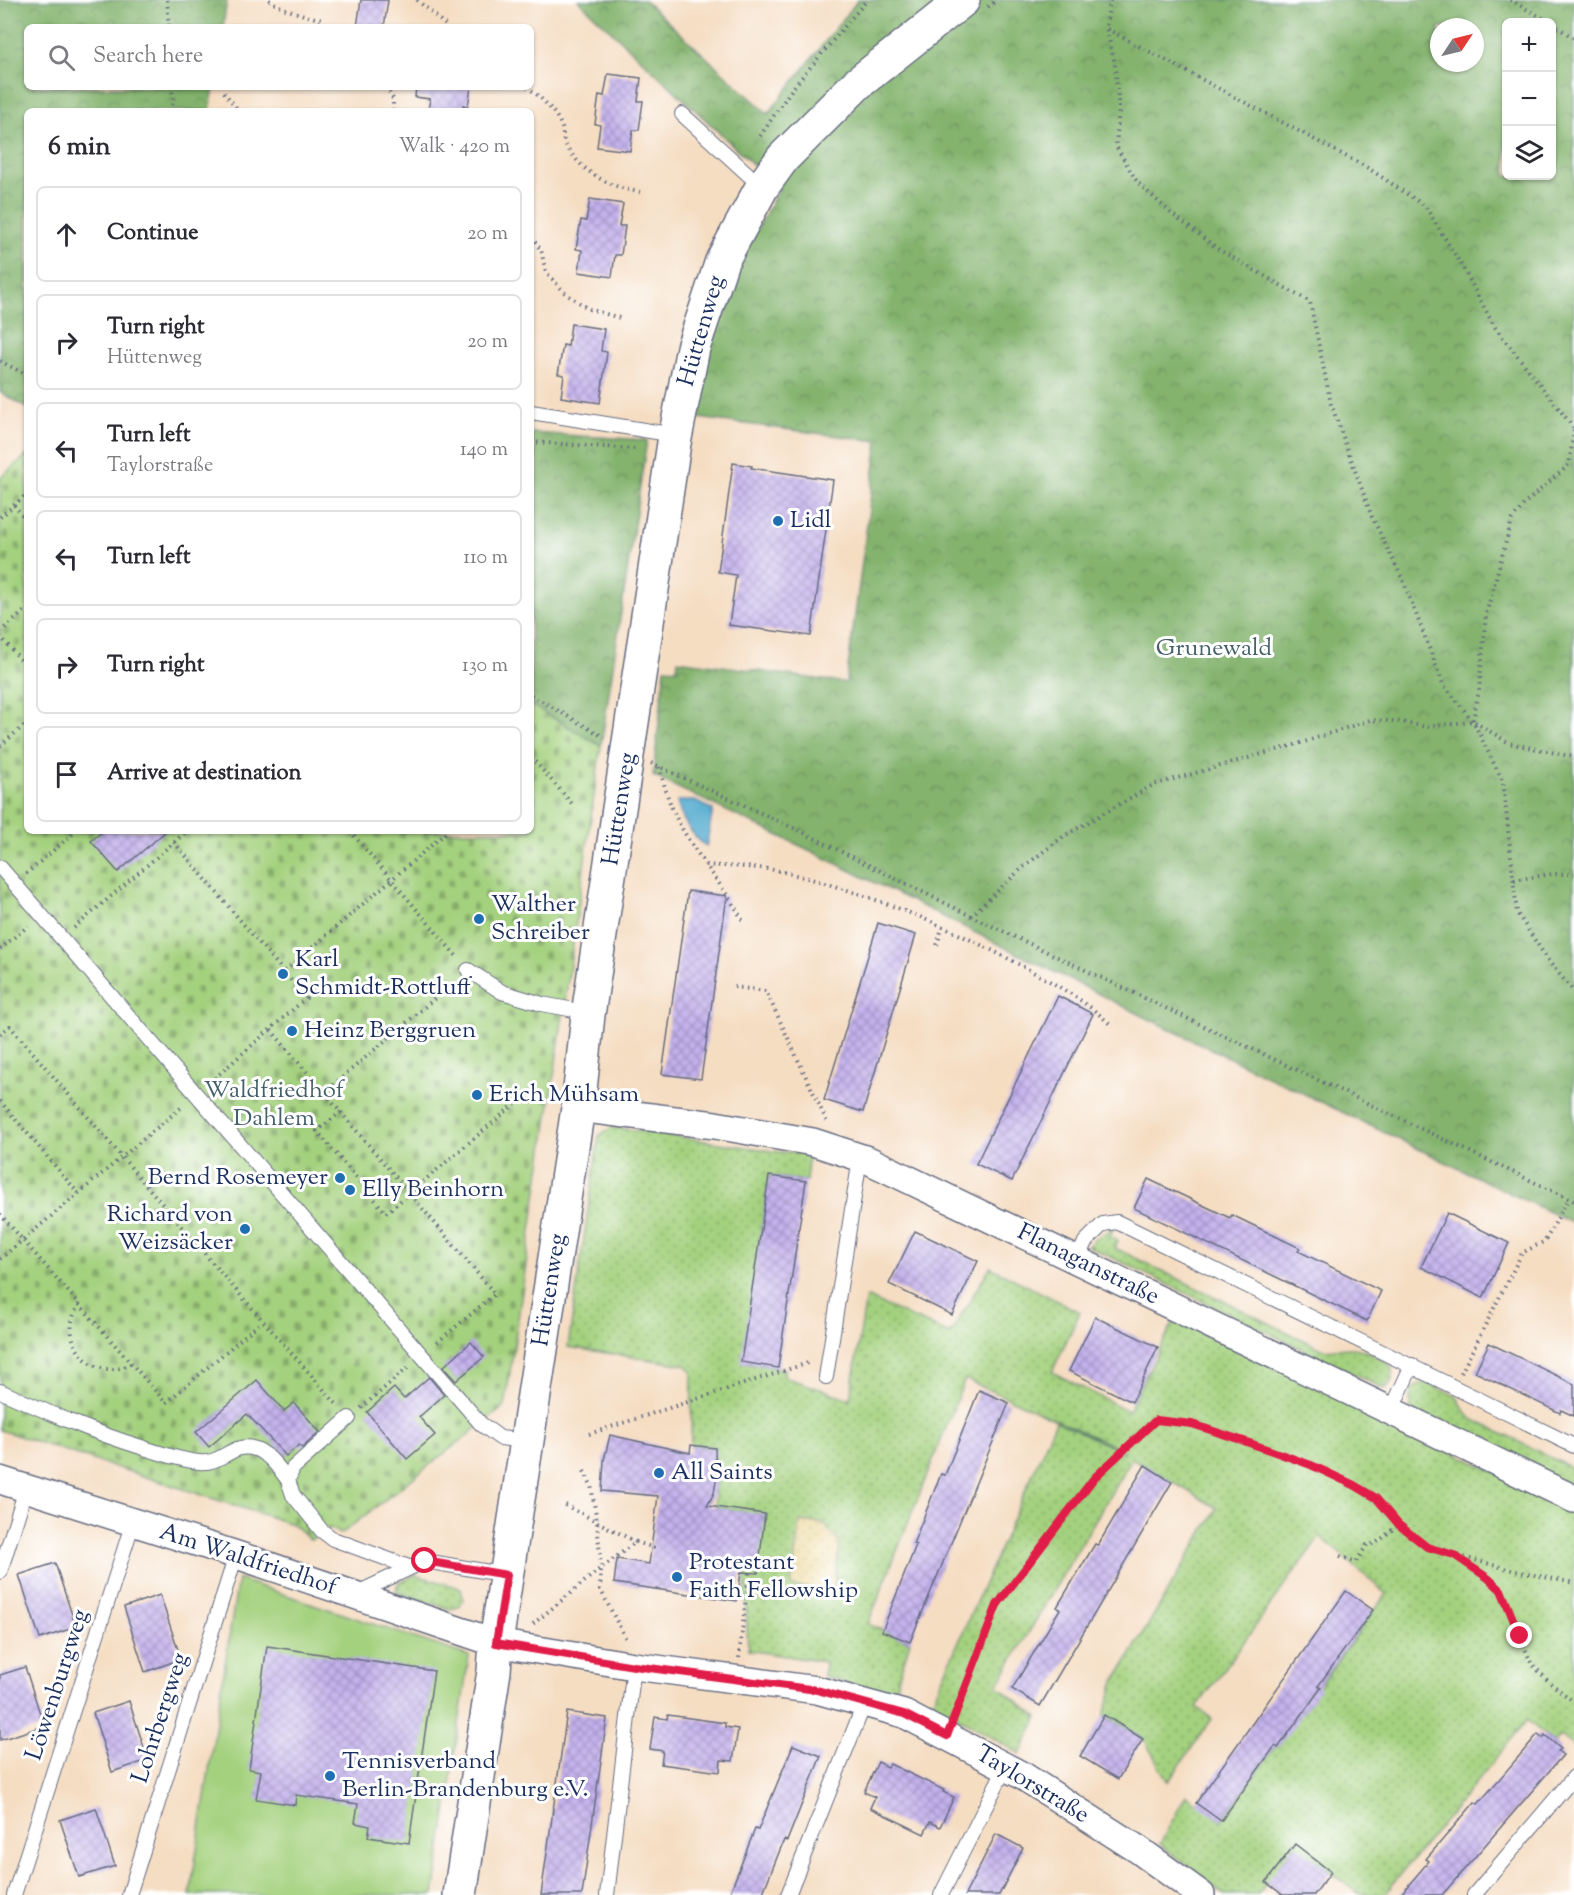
<!DOCTYPE html>
<meta charset="utf-8">
<style>
body{margin:0;font-family:"Sorts Mill Goudy",serif;background:#f2f2f3;color:#2b2b33}
.controls{position:absolute;right:18px;top:18px;display:grid;overflow:hidden;border-radius:9px;box-shadow:0 2px 4px #0004}
.controls button{width:54px;height:54px;display:grid;place-items:center;padding:0;border:0;border-bottom:2px solid #e1e1e2;background:#fff;color:#2b2b33;font:30px sans-serif}
.compass{position:absolute;left:1430px;top:18px;width:54px;height:54px;border-radius:50%;background:#fff;box-shadow:0 2px 4px #0004;rotate:55deg}
.stop{position:absolute;width:18px;height:18px;margin:-14px;border:4px solid #e11d48;border-radius:50%;background:#fff}
.stop.end{background:#e11d48;border-color:#fff;box-shadow:0 2px 6px #0008}
.list{margin:0;padding:0;list-style:none}
h2{display:flex;justify-content:space-between;align-items:center;height:78px;margin:0;padding:0 24px;font-size:26px}
h2 small{font-size:20px;font-weight:400;color:#7c7c81}
.list li{display:grid;grid-template-columns:39px 1fr auto;gap:18px;align-items:center;box-sizing:border-box;height:96px;margin:0 12px 12px;padding:0 12px;border:2px solid #e1e1e2;border-radius:9px}
.list b{display:block;font-size:22px;white-space:nowrap}
.list p{margin:0;font-size:20px;white-space:nowrap;color:#7c7c81}
.list em{font-size:20px;font-style:normal;color:#7c7c81}
.icon{flex:none;width:33px;height:33px;fill:none;stroke:currentColor;stroke-width:2;stroke-linecap:round;stroke-linejoin:round}
.map{position:relative;flex:none;width:1574px;height:1895px;overflow:hidden}
.search{position:absolute;background:#fff;box-shadow:0 2px 4px #0004;left:24px;top:24px;width:510px;height:66px;display:flex;align-items:center;gap:15px;box-sizing:border-box;padding:0 21px;border-radius:9px;color:#7c7c81;font-size:22px}
.panel{position:absolute;background:#fff;box-shadow:0 2px 4px #0004;left:24px;top:108px;width:510px;height:726px;border-radius:9px}
.map>svg:first-child{display:block}
</style>
<div class="map">
<svg width="1574" height="1895" viewBox="0 0 1574 1895">
<defs>
<pattern id="grass-dots" width="8" height="8" patternUnits="userSpaceOnUse" patternTransform="scale(1.5)"><rect width="8" height="8" fill="#a4d17e"/><path d="M2 2h.1M6 6h.1" fill="none" stroke="#85aa6a" stroke-width="1.8" stroke-linecap="round"/></pattern>
<pattern id="forest-crowns" width="20" height="18" patternUnits="userSpaceOnUse" patternTransform="scale(1.5)"><rect width="20" height="18" fill="#83b36d"/><path d="M2 6a3 3 0 1 1 6 0M12 15a3 3 0 1 1 6 0" fill="none" stroke="#6a925d"/></pattern>
<pattern id="sand-dots" width="8" height="8" patternUnits="userSpaceOnUse" patternTransform="scale(1.5)"><rect width="8" height="8" fill="#eeda9e"/><path d="M2 2h.1M6 6h.1" fill="none" stroke="#ccbb8a" stroke-width="1.8" stroke-linecap="round"/></pattern>
<pattern id="cemetery-stones" width="16" height="16" patternUnits="userSpaceOnUse" patternTransform="scale(1.5)"><rect width="16" height="16" fill="#a4d17e"/><path d="M2 7V4a2 2 0 0 1 4 0v3zM10 15v-3a2 2 0 0 1 4 0v3z" fill="#85aa6a"/></pattern>
<pattern id="building-cross-hatch" width="8" height="8" patternUnits="userSpaceOnUse" patternTransform="scale(1.5)"><rect width="8" height="8" fill="#c3b1ec"/><path d="M0 0l8 8M0 8l8-8" fill="none" stroke="#9e90c2"/></pattern>
</defs>
<rect width="100%" height="100%" fill="#fff"/>
<filter id="ink" filterUnits="userSpaceOnUse"><feTurbulence type="fractalNoise" baseFrequency=".0167" numOctaves="2"/><feDisplacementMap in="SourceGraphic" scale="12" xChannelSelector="R" yChannelSelector="G"/><feConvolveMatrix kernelMatrix="1 2 1 2 8 2 1 2 1" color-interpolation-filters="sRGB"/></filter>
<filter id="wash" filterUnits="userSpaceOnUse"><feTurbulence type="fractalNoise" baseFrequency=".008" numOctaves="4" result="noise"/><feDisplacementMap in="SourceGraphic" scale="24" xChannelSelector="R" yChannelSelector="G"/><feGaussianBlur stdDeviation="1.35" result="paint"/><feColorMatrix in="noise" values="0 0 0 0 0 0 0 0 0 0 0 0 0 0 0 0 0 1.4 0 .05"/><feComposite in="paint" operator="in"/></filter>
<g filter="url(#wash)">
<rect width="100%" height="100%" fill="#f5ddc2"/>
<g fill="url(#grass-dots)" stroke="#60806e" stroke-width="1.5">
<path d="M612,1127L780,1152H809L806,1181L769,1176L742,1362L784,1369V1377L850,1399L866,1297L950,1334L990,1267L1080,1312L1052,1372L1128,1411L1175,1319L1574,1510V1747L1560,1736L1554,1743L1527,1720L1384,1895H1361L1295,1845L1258,1895H1224L1160,1844L1186,1795L1222,1820L1386,1594L1320,1536L1197,1707L1212,1719L1168,1782L1144,1739L1104,1715L1115,1681L1217,1508L1132,1458L997,1686L1038,1717L1020,1754L932,1702L1056,1421L1125,1453L1112,1445L965,1379L868,1624L910,1642L892,1698L824,1676L825,1662L748,1650L742,1511L715,1507V1448L691,1445L692,1371L686,1365L568,1347L599,1136Z"/>
<path d="M1113,1229L1110,1237L1118,1241L1115,1248L1322,1349C1333,1351 1341,1348 1351,1348C1364,1348 1380,1358 1390,1365C1395,1374 1393,1382 1385,1389L1088,1246L1096,1238Z"/>
<path d="M1423,1383H1428L1456,1396L1470,1418L1574,1469V1487L1411,1410C1409,1397 1409,1387 1423,1383Z"/>
<path d="M415,1575L461,1588L463,1599L459,1607L450,1609L399,1593L396,1590L398,1583Z"/>
</g>
<g fill="url(#forest-crowns)" stroke="#4f7166" stroke-width="1.5" fill-rule="evenodd">
<path d="M0,0H227L223,27H27V87H214L210,111H27V408L0,392Z"/>
<path d="M578,0H644L768,114L858,0H1574V1224L1151,1020L811,851L653,776L665,668L677,669L678,660L846,683L878,441L691,417L724,290L779,189ZM1506,22H1552V176H1506ZM1439,27H1475V63H1439Z"/>
<path d="M531,433L647,440L601,746L531,705Z"/>
</g>
<path fill="url(#sand-dots)" stroke="#84847e" stroke-width="1.5" d="M800,1521L824,1524L840,1544L833,1592L791,1586Z"/>
<path fill="url(#cemetery-stones)" stroke="#60806e" stroke-width="1.5" d="M27,455V831H531V705L601,746L563,1015L505,1406L341,1534C325,1524 325,1529 311,1540L292,1524L0,1430V478Z"/>
<path fill="#a4d17e" stroke="#60806e" stroke-width="1.5" d="M238,1579L469,1656L434,1895H190Z"/>
<path fill="#52aacf" stroke="#366c96" stroke-width="1.5" d="M677,801H695L713,810L706,847C691,834 681,820 677,801Z"/>
<g id="blocks">
<g fill="url(#building-cross-hatch)">
<path d="M361,0H388L384,27H357Z"/>
<path d="M608,74L641,78L638,101H643L639,130H633L630,151L597,147L600,125L595,124L599,95L604,96Z"/>
<path d="M416,87H471L468,106L463,105L462,111H428L430,99L415,97Z"/>
<path d="M590,199L623,204L619,226H625L621,255H615L612,277L579,272L582,250L576,249L581,220L586,221Z"/>
<path d="M571,324L604,329L601,351L607,352L600,403L561,397L564,375L558,374L563,345L568,346Z"/>
<path d="M733,463L752,466L751,468L833,480L811,636L729,625L736,575L718,572Z"/>
<path d="M103,831H166L118,872L91,841Z"/>
<path d="M688,891L727,896L701,1079L662,1074Z"/>
<path d="M878,923L916,935L863,1112L824,1100Z"/>
<path d="M1058,996L1093,1014L1012,1181L976,1164Z"/>
<path d="M769,1176L806,1181L778,1368L741,1362Z"/>
<path d="M1148,1179L1230,1218L1232,1215L1300,1248L1298,1251L1381,1291L1367,1321L1134,1208Z"/>
<path d="M1447,1213L1509,1243L1483,1298L1421,1267Z"/>
<path d="M915,1231L978,1261L952,1315L889,1284Z"/>
<path d="M1095,1317L1158,1347L1132,1402L1069,1371Z"/>
<path d="M471,1342L484,1357L456,1381L443,1367Z"/>
<path d="M1489,1343L1574,1384V1416L1561,1410L1560,1413L1475,1372Z"/>
<path d="M429,1377L444,1395L419,1417L435,1435L407,1459L367,1412L394,1388L404,1399Z"/>
<path d="M257,1380L284,1411L294,1403L320,1432L302,1448L299,1445L286,1456L247,1414L209,1447L196,1432Z"/>
<path d="M979,1390L1009,1403L910,1642L882,1631L916,1545L913,1544L941,1474L945,1475Z"/>
<path d="M610,1435L690,1453L691,1445L715,1448L716,1481L714,1493L707,1506L765,1514L758,1573L741,1572L737,1601L614,1583L617,1559L649,1564L658,1496L602,1491L604,1460Z"/>
<path d="M1145,1465L1172,1482L1040,1706L1012,1689L1060,1609L1057,1607L1095,1544L1098,1545Z"/>
<path d="M55,1563L76,1627L40,1639L19,1575Z"/>
<path d="M1346,1591L1373,1610L1318,1686L1321,1688L1278,1748L1275,1746L1221,1821L1196,1803Z"/>
<path d="M160,1595L181,1659L145,1672L124,1607Z"/>
<path d="M267,1646L434,1671L409,1843L368,1837L370,1826L355,1823L358,1804L296,1795L295,1805L256,1799L261,1771L249,1769Z"/>
<path d="M25,1667L44,1726L0,1740V1675Z"/>
<path d="M129,1701L148,1760L112,1772L93,1713Z"/>
<path d="M567,1712L607,1718L582,1895H541Z"/>
<path d="M668,1715L725,1723V1727L738,1729L733,1761L721,1760L720,1772L661,1764L663,1751L650,1749L655,1717L667,1719Z"/>
<path d="M1104,1715L1143,1739L1118,1779L1080,1756Z"/>
<path d="M1538,1734L1543,1738L1545,1735L1554,1743L1561,1749L1558,1751L1563,1755L1526,1798L1442,1895H1400L1429,1861L1426,1859L1475,1802L1478,1804Z"/>
<path d="M793,1745L821,1756L787,1841L784,1840L762,1895H729L755,1829L758,1830Z"/>
<path d="M878,1762L888,1767L890,1764L944,1790L943,1792L954,1797L940,1827L930,1822L924,1834L870,1808L875,1797L864,1792Z"/>
<path d="M96,1808L115,1866L79,1877L60,1820Z"/>
<path d="M996,1834L1023,1848L999,1895H965Z"/>
<path d="M1295,1844L1331,1872L1314,1895H1283L1266,1882Z"/>
</g>
</g>
</g>
<g filter="url(#ink)">
<use href="#blocks" fill-opacity="0" stroke="#676c81" stroke-width="1.5"/>
<g fill="none" stroke-linecap="round" stroke-linejoin="round">
<g stroke="#676c81" stroke-width="16">
<g id="lane">
<path d="M682,114L762,187"/>
<path d="M531,412L675,435"/>
<path d="M0,867L481,1424L500,1438L526,1441"/>
<path d="M468,970L502,992L542,1004L569,1009"/>
<path d="M1077,1260L1085,1242L1103,1224L1117,1222L1574,1446"/>
<path d="M826,1377L860,1158"/>
<path d="M0,1391C47,1412 92,1432 141,1447C160,1453 180,1460 199,1462C215,1464 224,1454 237,1449C260,1441 276,1464 288,1480"/>
<path d="M1391,1411L1412,1365"/>
<path d="M349,1418L293,1468L288,1480L293,1495L322,1531L333,1539L409,1567"/>
<path d="M0,1572L26,1489"/>
<path d="M355,1594L425,1561L507,1575"/>
<path d="M14,1895L133,1522"/>
<path d="M129,1895L236,1555"/>
<path d="M607,1895L634,1666"/>
<path d="M788,1895L865,1702"/>
<path d="M941,1895L1006,1766"/>
<path d="M1474,1895L1574,1777"/>
</g>
</g>
<g stroke="#676c81" stroke-width="30">
<g id="street">
<path d="M578,1108L715,1125L813,1142L868,1160L1574,1499"/>
<path d="M0,1480L237,1555L496,1643L634,1666L817,1690L904,1714L1023,1776L1139,1850L1201,1895"/>
</g>
</g>
<g stroke="#676c81" stroke-width="36">
<path id="secondary" d="M460,1895L494,1671L496,1643L578,1108L588,1015L674,443L693,348L722,261L762,187L783,158L857,84L963,0"/>
</g>
<g stroke="#676c81" stroke-width="4" stroke-dasharray="1.5 4.5" stroke-linecap="butt">
<path d="M167,0L169,27"/>
<path d="M269,0C285,11 304,15 323,20"/>
<path d="M417,0L448,27"/>
<path d="M1110,0L1106,28L1115,64L1119,109L1116,146L1137,182L1173,215L1221,251L1310,302L1331,404L1372,517L1403,580L1443,684L1473,721L1503,782L1517,913L1550,963L1574,992"/>
<path d="M1510,0L1550,22"/>
<path d="M988,7L997,0"/>
<path d="M1552,24L1574,38"/>
<path d="M1107,29L1368,168L1425,206L1462,266L1494,326L1574,428"/>
<path d="M386,87L393,99V111"/>
<path d="M527,87C540,96 555,111 561,125C564,131 562,138 565,143C579,171 610,188 640,192"/>
<path d="M224,92L239,111"/>
<path d="M171,111L173,101L172,87"/>
<path d="M760,136L792,89L867,0"/>
<path d="M531,237L541,250L546,272L566,294L589,309L623,319"/>
<path d="M0,361L27,375"/>
<path d="M531,442L635,449"/>
<path d="M14,505L27,521"/>
<path d="M0,517L27,494"/>
<path d="M0,632L27,609"/>
<path d="M0,636L27,667"/>
<path d="M531,695L604,737"/>
<path d="M1473,720L1479,691L1486,614L1512,520L1525,503L1569,465L1574,429"/>
<path d="M0,746L27,723"/>
<path d="M531,757L574,806"/>
<path d="M651,763L798,830L971,916L1574,1201"/>
<path d="M659,767C664,783 668,800 675,815C693,853 723,884 743,921"/>
<path d="M350,831L458,958"/>
<path d="M174,842L306,998L209,1083"/>
<path d="M706,865C731,867 759,866 784,872C866,892 946,925 1020,965C1052,982 1085,1000 1111,1025"/>
<path d="M26,874L76,831"/>
<path d="M1514,880L1552,874H1574"/>
<path d="M971,916L1022,868L1064,836L1153,785L1298,744L1370,720L1395,721L1427,727L1473,721L1509,743L1574,757"/>
<path d="M74,928L187,831"/>
<path d="M937,945L942,928"/>
<path d="M0,949L28,926"/>
<path d="M285,971L448,831"/>
<path d="M734,987L766,991L827,1122"/>
<path d="M271,1030L495,1294L434,1345"/>
<path d="M0,1034L10,1026L228,1281L339,1407"/>
<path d="M324,1093L455,981"/>
<path d="M0,1101L78,1193"/>
<path d="M341,1112L317,1131L386,1213L529,1092"/>
<path d="M0,1214L166,1403L262,1321"/>
<path d="M0,1259L183,1106"/>
<path d="M79,1304C55,1340 93,1386 132,1363"/>
<path d="M1461,1373L1522,1253L1545,1241L1569,1198"/>
<path d="M361,1408L410,1366"/>
<path d="M589,1434L811,1362"/>
<path d="M584,1471L591,1485L597,1521L601,1568L600,1589L627,1641"/>
<path d="M636,1542L655,1548"/>
<path d="M1340,1556L1356,1562L1367,1545C1379,1545 1388,1531 1399,1525"/>
<path d="M1457,1557L1488,1578L1501,1590L1531,1663L1549,1682L1574,1702"/>
<path d="M533,1624L601,1568L636,1542L565,1505"/>
<path d="M739,1658L749,1572"/>
<path d="M955,1716L997,1605L1094,1478L1156,1420L1192,1424L1311,1465L1354,1485L1376,1498L1399,1525L1427,1547L1515,1571L1574,1583"/>
</g>
<use href="#lane" stroke="#fff" stroke-width="14"/>
<use href="#street" stroke="#fff" stroke-width="27"/>
<use href="#secondary" stroke="#fff" stroke-width="33"/>
</g>
</g>
<g fill="none" stroke-linecap="round" stroke-linejoin="round" filter="url(#ink)">
<path stroke="#e11d48" stroke-width="8" d="M425,1561L507,1575L496,1643L634,1666L817,1690L904,1714L947,1736L997,1605L1094,1478L1156,1420L1192,1424L1241,1440L1311,1465L1354,1485L1376,1498L1399,1525L1427,1547L1454,1555L1488,1578L1501,1590L1520,1636"/>
</g>
<g fill="#1f6fb2" stroke="#fff" stroke-width="2">
<circle cx="778" cy="521" r="6"/>
<circle cx="479" cy="919" r="6"/>
<circle cx="283" cy="974" r="6"/>
<circle cx="292" cy="1031" r="6"/>
<circle cx="477" cy="1095" r="6"/>
<circle cx="340" cy="1178" r="6"/>
<circle cx="350" cy="1190" r="6"/>
<circle cx="245" cy="1229" r="6"/>
<circle cx="659" cy="1473" r="6"/>
<circle cx="677" cy="1577" r="6"/>
<circle cx="330" cy="1776" r="6"/>
</g>
<g text-anchor="middle" dominant-baseline="central" stroke-width="6" stroke-linejoin="round" paint-order="stroke">
<g font-size="24" fill="#1b2f5e" stroke="#fff">
<text transform="translate(702 331) rotate(-74)">Hüttenweg</text>
<text transform="translate(620 809) rotate(-81)">Hüttenweg</text>
<text transform="translate(1088 1265) rotate(26)">Flanaganstraße</text>
<text transform="translate(550 1290) rotate(-81)">Hüttenweg</text>
<text transform="translate(248 1560) rotate(18)">Am Waldfriedhof</text>
<text transform="translate(58 1685) rotate(-72)">Löwenburgweg</text>
<text transform="translate(161 1718) rotate(-72)">Lohrbergweg</text>
<text transform="translate(1032 1785) rotate(31)">Taylorstraße</text>
</g>
<g font-size="24" fill="#1b2f5e" stroke="#fff" text-anchor="start">
<text x="790" y="521">Lidl</text>
<text x="491" y="905">Walther<tspan x="491" dy="28">Schreiber</tspan></text>
<text x="295" y="960">Karl<tspan x="295" dy="28">Schmidt-Rottluff</tspan></text>
<text x="304" y="1031">Heinz Berggruen</text>
<text x="489" y="1095">Erich Mühsam</text>
<text x="328" y="1178" text-anchor="end">Bernd Rosemeyer</text>
<text x="362" y="1190">Elly Beinhorn</text>
<text x="233" y="1215" text-anchor="end">Richard von<tspan x="233" dy="28">Weizsäcker</tspan></text>
<text x="671" y="1473">All Saints</text>
<text x="689" y="1563">Protestant<tspan x="689" dy="28">Faith Fellowship</tspan></text>
<text x="342" y="1762">Tennisverband<tspan x="342" dy="28">Berlin-Brandenburg e.V.</tspan></text>
</g>
<g font-size="24" fill="#446068" stroke="#fff">
<text x="1214" y="649">Grunewald</text>
<text x="274" y="1091">Waldfriedhof<tspan x="274" dy="28">Dahlem</tspan></text>
</g>
</g>
</svg>
<div class="controls">
<button>+</button>
<button>−</button>
<button><svg class="icon" aria-label="layers" viewBox="0 0 24 24"><path d="M12 4l9 5-9 5-9-5zM3 14l9 5 9-5"/></svg></button>
</div>
<svg class="compass" viewBox="-18 -18 36 36"><path d="M0-13l5 13h-10z" fill="#e53935"/><path d="M0 13l5-13h-10z" fill="#7c7c81"/></svg>
<div class="stop" style="left:425px;top:1561px"></div>
<div class="stop end" style="left:1520px;top:1636px"></div>
<div class="search"><svg class="icon" aria-label="search" viewBox="0 0 24 24"><circle cx="10" cy="10" r="6"/><path d="M15 15l6 6"/></svg>Search here</div>
<section class="panel">
<h2>6 min<small>Walk · 420 m</small></h2>
<ul class="list">
<li><svg class="icon" aria-label="ahead" viewBox="0 0 24 24"><path d="M12 20V5M6 11l6-6 6 6"/></svg><div><b>Continue</b></div><em>20 m</em></li>
<li><svg class="icon" aria-label="right" viewBox="0 0 24 24"><path d="M7 20v-9h11M14 6l5 5-5 5"/></svg><div><b>Turn right</b><p>Hüttenweg</p></div><em>20 m</em></li>
<li><svg class="icon" aria-label="left" viewBox="0 0 24 24"><path d="M17 20v-9H6M10 6l-5 5 5 5"/></svg><div><b>Turn left</b><p>Taylorstraße</p></div><em>140 m</em></li>
<li><svg class="icon" aria-label="left" viewBox="0 0 24 24"><path d="M17 20v-9H6M10 6l-5 5 5 5"/></svg><div><b>Turn left</b></div><em>110 m</em></li>
<li><svg class="icon" aria-label="right" viewBox="0 0 24 24"><path d="M7 20v-9h11M14 6l5 5-5 5"/></svg><div><b>Turn right</b></div><em>130 m</em></li>
<li><svg class="icon" aria-label="arrive" viewBox="0 0 24 24"><path d="M6 21V4h12l-3 4 3 4H6"/></svg><div><b>Arrive at destination</b></div></li>
</ul>
</section>
</div>
